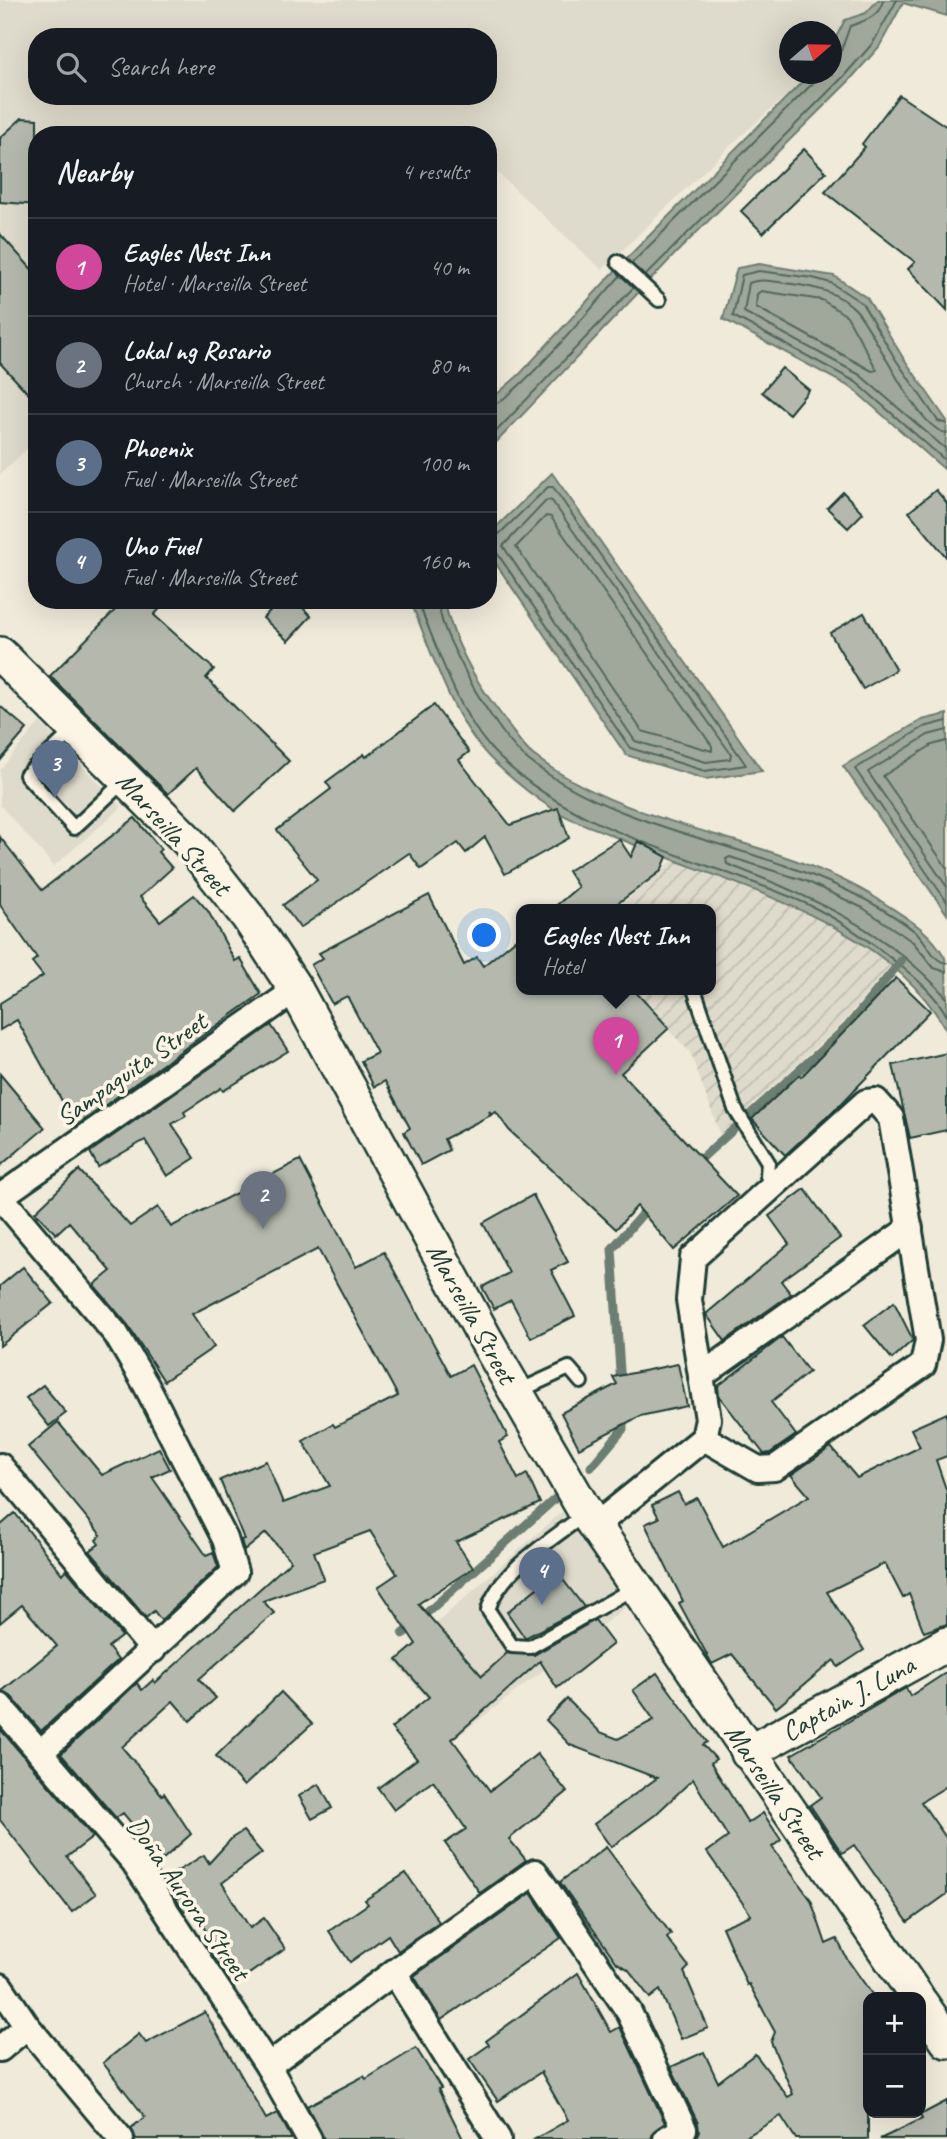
<!DOCTYPE html>
<meta charset="utf-8">
<style>
body{margin:0;font-family:Caveat,sans-serif;background:#242831;color:#f1f3f6}
.controls{position:absolute;right:21px;bottom:21px;display:grid;overflow:hidden;border-radius:14px;box-shadow:0 7px 28px #0002}
.controls button{width:63px;height:63px;display:grid;place-items:center;padding:0;border:0;border-bottom:2px solid #363941;background:#171b24;color:#f1f3f6;font:35px sans-serif}
.compass{position:absolute;left:779px;top:21px;width:63px;height:63px;border-radius:50%;background:#171b24;box-shadow:0 7px 28px #0002;rotate:70deg}
.you{position:absolute;left:485px;top:936px;width:24px;height:24px;margin:-18px;border:5px solid #fff;border-radius:50%;background:#1a73e8;box-shadow:0 0 0 10px #1a73e833}
.badge{display:grid;place-items:center;width:46px;height:46px;border-radius:50%;background:#d93025;color:#fff;font-size:23px;font-weight:700}
.pin{position:absolute;translate:-50% -58px;filter:drop-shadow(0 2px 4px #0008)}
.pin::after{content:'';position:absolute;top:37px;width:24px;height:21px;background:inherit;clip-path:polygon(0 0,100% 0,50% 100%)}
.popup{position:absolute;left:516px;top:904px;width:200px;height:91px;box-sizing:border-box;display:grid;place-content:center;border-radius:14px;background:#171b24;filter:drop-shadow(0 2px 5px #0005);font-size:23px;white-space:nowrap;color:#9ea1a6}
.popup b{font-size:26px;color:#f1f3f6}
.popup::after{content:'';position:absolute;left:50%;top:100%;margin-left:-14px;border:14px solid transparent;border-top-color:#171b24}
.list{margin:0;padding:0;list-style:none}
h2{display:flex;justify-content:space-between;align-items:center;height:91px;margin:0;padding:0 28px;font-size:30px}
h2 small{font-size:23px;font-weight:400;color:#9ea1a6}
.list li{display:grid;grid-template-columns:46px 1fr auto;gap:21px;align-items:center;box-sizing:border-box;height:98px;padding:0 28px;border-top:2px solid #363941}
.list b{display:block;font-size:26px;white-space:nowrap}
.list p{margin:0;font-size:23px;white-space:nowrap;color:#9ea1a6}
.list em{font-size:23px;font-style:normal;color:#9ea1a6}
.icon{flex:none;width:38px;height:38px;fill:none;stroke:currentColor;stroke-width:2;stroke-linecap:round;stroke-linejoin:round}
.map{position:relative;flex:none;width:947px;height:2139px;overflow:hidden}
.search{position:absolute;background:#171b24;box-shadow:0 7px 28px #0002;left:28px;top:28px;width:469px;height:77px;display:flex;align-items:center;gap:18px;box-sizing:border-box;padding:0 24px;border-radius:28px;color:#9ea1a6;font-size:26px}
.panel{position:absolute;background:#171b24;box-shadow:0 7px 28px #0002;left:28px;top:126px;width:469px;height:483px;border-radius:28px}
.map>svg:first-child{display:block}
</style>
<div class="map">
<svg width="947" height="2139" viewBox="0 0 947 2139">
<defs>
<pattern id="industrial-furrows" width="10" height="10" patternUnits="userSpaceOnUse" patternTransform="scale(1.75)"><rect width="10" height="10" fill="#dedbcc"/><path d="M-1 1l2-2M0 10L10 0M9 11l2-2" fill="none" stroke="#bebdb0"/></pattern>
</defs>
<rect width="100%" height="100%" fill="#efeada"/>
<filter id="ink" filterUnits="userSpaceOnUse"><feTurbulence type="fractalNoise" baseFrequency=".0143" numOctaves="2"/><feDisplacementMap in="SourceGraphic" scale="14" xChannelSelector="R" yChannelSelector="G"/><feConvolveMatrix kernelMatrix="1 2 1 2 8 2 1 2 1" color-interpolation-filters="sRGB"/></filter>
<g filter="url(#ink)">
<g fill="#dedbcc" fill-rule="evenodd">
<path d="M0,0H892L832,54V32H790V74H810L731,145L602,270L488,164V135H37V440L0,474ZM37,37H488V96H37Z"/>
<path d="M40,722L122,807L54,866L0,805V770Z"/>
<path d="M565,1509L627,1606L459,1735L394,1661Z"/>
</g>
<path fill="url(#industrial-furrows)" d="M674,860L807,912L857,941L890,966L843,1023L720,1134L690,1052L628,989H710V909H615Z"/>
<g fill="#9fa89a" stroke="#6c7d71" stroke-width="2">
<path d="M878,0H947V16L903,3L879,47L848,82L676,253L488,451V402L520,374L626,259L805,79L812,74H832L836,37L845,20L866,13Z"/>
<path d="M759,264L834,276L867,298L902,356L947,421L944,469L852,388L723,319L737,268Z"/>
<path d="M552,473L762,771L705,779L626,755L488,552V535Z"/>
<path d="M410,600H444C453,639 473,678 497,709C508,723 519,744 533,755C637,835 780,833 887,905C910,920 932,933 945,958C947,970 947,1016 947,1032C888,918 720,883 611,835C593,827 570,821 553,809C534,797 512,779 495,763C452,722 433,654 410,600Z"/>
<path d="M947,714V914L843,766L922,720Z"/>
</g>
<g fill="none" stroke-linecap="round" stroke-linejoin="round">
<g stroke="#52685d" stroke-width="2">
<path d="M832,55L841,51L850,26C864,21 880,17 883,0"/>
<path d="M631,264L814,82L816,74"/>
<path d="M645,276L843,77L873,43L897,0"/>
<path d="M761,291L822,300L847,316L877,370L872,371L756,307L757,294Z"/>
<path d="M488,407C511,405 600,298 621,275"/>
<path d="M947,424L938,421L896,360L862,303L831,283L813,278L759,271L742,275L733,316L856,382L947,462"/>
<path d="M947,433C917,431 876,332 856,310C839,292 814,287 792,284C778,282 762,278 749,283L744,312L860,375L947,450"/>
<path d="M488,440L634,287"/>
<path d="M547,500L552,501L731,754L730,759L706,762L635,741L503,546Z"/>
<path d="M546,516L551,517L712,746V751L642,731L516,547Z"/>
<path d="M488,539L496,537L548,487H553L746,765L705,771L630,748L497,553L488,550"/>
<path d="M417,600C440,652 458,718 500,758C584,838 706,858 809,905C840,920 870,941 897,963C916,978 936,995 947,1016"/>
<path d="M438,600C440,625 453,647 464,669C475,693 507,744 528,760C620,831 743,841 846,890C871,902 897,916 918,934C928,943 933,962 947,963"/>
<path d="M947,721L924,727L855,769L947,902"/>
<path d="M947,730L928,735L868,772L947,887"/>
<path d="M947,741L932,745L883,776L947,868"/>
<path d="M947,972L934,968L913,942L863,908L806,881L730,857L726,859L727,864C810,896 886,929 947,998"/>
</g>
<g stroke="#6c7d71" stroke-width="9">
<path d="M694,1165L847,1027L901,961"/>
<path d="M621,1386L612,1249L650,1205"/>
<path d="M591,1467L623,1429V1414"/>
<path d="M403,1634L557,1497"/>
</g>
</g>
<g fill="#b5b9ad" stroke="#1f3d34" stroke-width="2">
<path d="M899,95L947,127V310L908,269L915,262L825,192L865,147L862,144Z"/>
<path d="M22,118L37,119V205L0,202V138Z"/>
<path d="M804,149L826,172L763,233L741,211Z"/>
<path d="M0,234L37,275V403L0,363Z"/>
<path d="M782,368L809,390L789,414L762,392Z"/>
<path d="M936,490L947,503V558L909,512Z"/>
<path d="M843,492L863,513L848,528L827,508Z"/>
<path d="M125,600H168L154,615L214,669L206,678L289,761L235,811L196,768L168,794L50,676Z"/>
<path d="M280,600H295L311,616L288,641L263,618Z"/>
<path d="M864,613L896,670L863,689L830,633Z"/>
<path d="M434,705L469,752L459,760L510,825L558,808L569,838L505,874L485,837L466,853L458,843L421,869L409,853L300,928L283,905L317,880L277,830L331,789L326,782L364,754L366,757Z"/>
<path d="M0,706L27,729L0,761Z"/>
<path d="M135,818L161,849L158,852L172,868L140,897L160,921L194,895L208,911L235,961L240,958L261,994L76,1126L17,1020L0,1030V1003L43,976L32,962L37,958L0,905V837L42,890Z"/>
<path d="M619,839L631,857L638,841L667,857L661,871L610,909H552L578,887L568,871Z"/>
<path d="M429,895L464,965L477,957L483,966L522,934V989H633L669,1028L621,1073L737,1196L674,1250L637,1206L616,1229L509,1130L496,1112L492,1114L489,1111L491,1115L444,1139L449,1150L421,1165L404,1132L410,1128L385,1081L374,1087L361,1061L377,1053L347,996L332,1004L311,965L323,958L319,953Z"/>
<path d="M896,978L930,1011L842,1103L785,1155L752,1119L799,1075L801,1077Z"/>
<path d="M271,1025L288,1051L223,1091L221,1088L184,1112L186,1116L172,1124L195,1158L167,1176L145,1140L98,1167L90,1152Z"/>
<path d="M947,1053V1130L910,1138L893,1065Z"/>
<path d="M0,1074L45,1128L0,1166Z"/>
<path d="M300,1160L356,1267L384,1252L451,1376L471,1365L508,1437L499,1442L518,1479L527,1474L540,1503L456,1542L473,1568L418,1604L482,1676L507,1653L534,1655L595,1620L613,1644L557,1688L540,1661L452,1739L490,1791L537,1754L567,1792L509,1839L526,1860L480,1893L445,1843L466,1829L433,1781L394,1810L378,1788L417,1759L391,1728L429,1697L397,1660L416,1644L378,1587L397,1574L370,1531L314,1552L324,1579L263,1601L274,1613L199,1679L216,1698L190,1721L173,1701L122,1747L162,1795L164,1793L191,1834L162,1860L123,1813L116,1818L61,1754L137,1683L142,1690L153,1680L155,1683L291,1561L266,1533L244,1551L241,1540L244,1539L220,1480L266,1461L283,1503L330,1486L303,1441L333,1424L335,1427L398,1396L318,1249L192,1314L214,1347L164,1381L128,1325L94,1285L111,1271L69,1222L56,1234L35,1212L79,1170L130,1226L158,1207L171,1227Z"/>
<path d="M805,1189L840,1238L781,1281L791,1294L725,1341L706,1314L789,1244L769,1216Z"/>
<path d="M533,1195L568,1262L551,1270L575,1316L531,1338L511,1300L494,1309L482,1287L509,1273L483,1223Z"/>
<path d="M23,1267L53,1303L0,1346V1286Z"/>
<path d="M894,1302L913,1340L892,1359L864,1325Z"/>
<path d="M782,1337L809,1372L771,1402L796,1435L770,1453L764,1454L719,1396L718,1386Z"/>
<path d="M678,1364L687,1406L640,1416L579,1448L561,1413L617,1384L613,1377Z"/>
<path d="M43,1385L66,1413L49,1426L26,1398Z"/>
<path d="M947,1413V1456L936,1460L947,1492V1624L924,1632L909,1594L903,1598L885,1563L827,1592L864,1650L838,1667L834,1660L776,1708L732,1654L712,1664L679,1603L683,1601L645,1524L659,1518L652,1505L678,1492L684,1504L697,1498L723,1547L809,1496L791,1475L831,1447L857,1478L920,1447L911,1429Z"/>
<path d="M58,1422L102,1475L159,1448L170,1469L152,1477L206,1555L213,1552L218,1567L161,1620L154,1611L146,1618L90,1551L99,1544L96,1540L101,1535L28,1447Z"/>
<path d="M15,1513L62,1574L67,1570L122,1636L108,1647L118,1660L41,1731L11,1696L1,1692L57,1646L22,1605L0,1623V1526Z"/>
<path d="M557,1572L584,1607L525,1638L507,1612Z"/>
<path d="M947,1672V1786L921,1802L947,1839V1894L908,1922L854,1845L842,1853L810,1805L821,1797L791,1755L906,1688L910,1696Z"/>
<path d="M657,1673L707,1742L703,1745L716,1759L711,1763L748,1823L763,1813L781,1840L772,1847L811,1900L826,1944L837,1939L847,1959L874,1997H868V2139H796L781,2116L742,2139H695L699,2131L698,2123L671,2067L704,2052L718,2082L755,2054L788,2097L793,2094L771,2042L775,2032L749,1984L747,1985L722,1927L751,1915L707,1852L728,1837L693,1779L655,1815L611,1847L594,1824L657,1778L570,1745L546,1720L567,1699L600,1732L618,1739L654,1720L633,1690Z"/>
<path d="M281,1692L312,1724L244,1786L216,1756Z"/>
<path d="M0,1729L93,1837L67,1857L96,1894L72,1912L0,1820Z"/>
<path d="M319,1784L332,1808L312,1819L299,1796Z"/>
<path d="M243,1831L262,1853L222,1883L250,1928L264,1918L285,1949L236,1983L215,1952L218,1950L191,1907L184,1911L176,1899L182,1892L171,1875L204,1855L209,1863L232,1838Z"/>
<path d="M606,1847L671,1934L667,1938L689,1967L684,1972L708,2028L681,2039L660,1990L650,1998L628,1969L617,1963L560,1882Z"/>
<path d="M406,1873L439,1922L398,1951L388,1935L350,1962L329,1931L368,1904L365,1900Z"/>
<path d="M531,1893L561,1938L441,2020L414,1976Z"/>
<path d="M578,1973L611,2032L620,2027L665,2123L654,2131L651,2139H535L568,2120L541,2072L498,2101L469,2059L489,2045L486,2041Z"/>
<path d="M205,2012L266,2119L278,2113L292,2139H136L131,2128L145,2117L103,2063L139,2034L146,2043Z"/>
<path d="M416,2048L441,2088L438,2089L463,2139H324L307,2106L364,2076L366,2079Z"/>
<path d="M947,2101V2139H880L922,2119L920,2115Z"/>
</g>
<g fill="none" stroke-linecap="round" stroke-linejoin="round">
<g stroke="#1f3d34" stroke-width="18">
<g id="lane">
<path d="M618,262L659,300"/>
<path d="M75,729L26,775L74,828L125,780"/>
<path d="M694,989L735,1109L768,1162L767,1176"/>
<path d="M517,1392L569,1368L581,1382"/>
<path d="M586,1513C554,1539 499,1570 488,1610L512,1646L530,1647L634,1588"/>
</g>
</g>
<g stroke="#1f3d34" stroke-width="30">
<g id="street">
<path d="M0,1196L116,1334L146,1385L225,1539L235,1572L40,1753"/>
<path d="M0,1197L296,990"/>
<path d="M701,1376L689,1300L693,1258L866,1102L876,1101L891,1118L928,1340L923,1365L775,1468L758,1469L704,1438"/>
<path d="M0,1466L153,1650"/>
<path d="M595,1526L704,1438L708,1419L701,1376L910,1228"/>
<path d="M0,1706L134,1862L268,2066L309,2139"/>
<path d="M0,1986L27,2026L121,2139"/>
<path d="M0,2049L27,2026"/>
<path d="M268,2066L394,1972"/>
<path d="M498,2139L394,1972L535,1872L629,2012L684,2129L666,2139"/>
</g>
</g>
<g stroke="#1f3d34" stroke-width="38">
<g id="secondary">
<path d="M0,654L188,841L248,917L296,990L486,1340L586,1513L917,1997"/>
<path d="M748,1753L947,1644"/>
<path d="M921,2003L947,2041"/>
</g>
</g>
<use href="#lane" stroke="#fcf5e5" stroke-width="12"/>
<use href="#street" stroke="#fcf5e5" stroke-width="24"/>
<use href="#secondary" stroke="#fcf5e5" stroke-width="33"/>
</g>
</g>
<g text-anchor="middle" dominant-baseline="central" stroke-width="7" stroke-linejoin="round" paint-order="stroke">
<g font-size="28" fill="#1f3d34" stroke="#fcf5e5">
<text transform="translate(174 833) rotate(48)">Marseilla Street</text>
<text transform="translate(131 1069) rotate(-35)">Sampaguita Street</text>
<text transform="translate(472 1313) rotate(61)">Marseilla Street</text>
<text transform="translate(848 1698) rotate(-29)">Captain J. Luna</text>
<text transform="translate(775 1791) rotate(56)">Marseilla Street</text>
<text transform="translate(189 1898) rotate(55)">Doña Aurora Street</text>
</g>
</g>
</svg>
<div class="controls">
<button>+</button>
<button>−</button>
</div>
<svg class="compass" viewBox="-18 -18 36 36"><path d="M0-13l5 13h-10z" fill="#e53935"/><path d="M0 13l5-13h-10z" fill="#9ea1a6"/></svg>
<div class="you"></div>
<div class="pin badge" style="left:616px;top:1075px;background:#d1479c">1</div>
<div class="popup"><b>Eagles Nest Inn</b>Hotel</div>
<div class="pin badge" style="left:263px;top:1229px;background:#6b7280">2</div>
<div class="pin badge" style="left:55px;top:798px;background:#5c6f8a">3</div>
<div class="pin badge" style="left:542px;top:1605px;background:#5c6f8a">4</div>
<div class="search"><svg class="icon" aria-label="search" viewBox="0 0 24 24"><circle cx="10" cy="10" r="6"/><path d="M15 15l6 6"/></svg>Search here</div>
<section class="panel">
<h2>Nearby<small>4 results</small></h2>
<ul class="list">
<li><span class="badge" style="background:#d1479c">1</span><div><b>Eagles Nest Inn</b><p>Hotel · Marseilla Street</p></div><em>40 m</em></li>
<li><span class="badge" style="background:#6b7280">2</span><div><b>Lokal ng Rosario</b><p>Church · Marseilla Street</p></div><em>80 m</em></li>
<li><span class="badge" style="background:#5c6f8a">3</span><div><b>Phoenix</b><p>Fuel · Marseilla Street</p></div><em>100 m</em></li>
<li><span class="badge" style="background:#5c6f8a">4</span><div><b>Uno Fuel</b><p>Fuel · Marseilla Street</p></div><em>160 m</em></li>
</ul>
</section>
</div>
